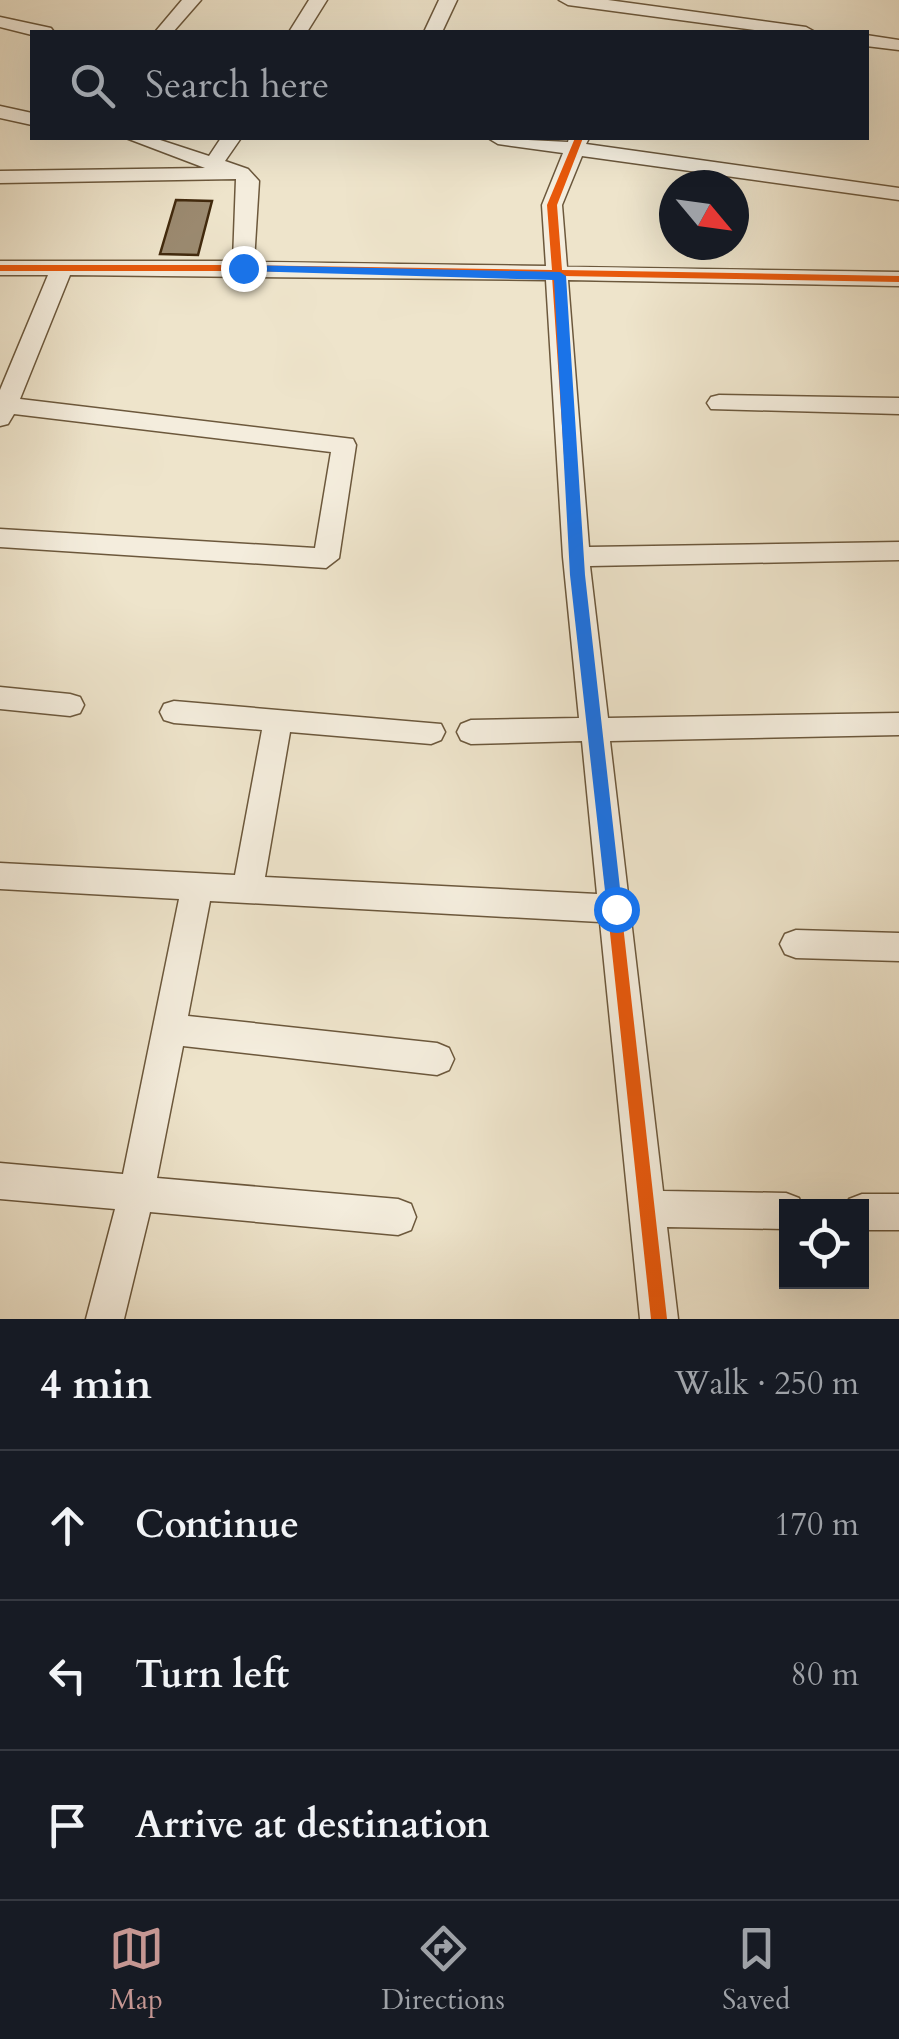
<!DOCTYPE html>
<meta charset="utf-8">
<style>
body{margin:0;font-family:Cardo,serif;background:#242831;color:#f1f3f6}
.controls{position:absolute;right:30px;bottom:30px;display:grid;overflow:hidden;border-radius:0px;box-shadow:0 10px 40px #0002}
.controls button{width:90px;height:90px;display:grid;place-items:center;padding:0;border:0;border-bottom:2px solid #363941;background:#171b24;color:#f1f3f6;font:50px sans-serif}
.compass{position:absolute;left:659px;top:170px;width:90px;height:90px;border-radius:50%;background:#171b24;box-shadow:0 10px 40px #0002;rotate:119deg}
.stop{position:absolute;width:30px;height:30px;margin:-22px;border:8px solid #1a73e8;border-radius:50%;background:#fff}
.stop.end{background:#1a73e8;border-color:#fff;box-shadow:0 2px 10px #0008}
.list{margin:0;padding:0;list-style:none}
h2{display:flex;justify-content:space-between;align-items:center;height:130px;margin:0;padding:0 40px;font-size:42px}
h2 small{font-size:32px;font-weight:400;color:#9ea1a6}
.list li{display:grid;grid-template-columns:65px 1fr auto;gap:30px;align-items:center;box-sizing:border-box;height:150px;padding:0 40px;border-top:2px solid #363941}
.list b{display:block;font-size:38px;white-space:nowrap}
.list em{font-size:32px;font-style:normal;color:#9ea1a6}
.icon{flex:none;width:55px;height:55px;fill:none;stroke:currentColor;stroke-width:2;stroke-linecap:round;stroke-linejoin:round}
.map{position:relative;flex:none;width:899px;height:1319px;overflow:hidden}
.search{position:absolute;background:#171b24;box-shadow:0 10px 40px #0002;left:30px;right:30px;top:30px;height:110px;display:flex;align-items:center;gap:25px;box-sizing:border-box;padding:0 35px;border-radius:0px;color:#9ea1a6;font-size:38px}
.sheet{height:580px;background:#171b24}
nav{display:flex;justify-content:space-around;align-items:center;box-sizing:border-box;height:140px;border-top:2px solid #363941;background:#171b24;font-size:28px;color:#9ea1a6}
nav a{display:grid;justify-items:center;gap:5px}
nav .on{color:#c59692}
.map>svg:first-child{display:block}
</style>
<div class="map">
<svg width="899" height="1319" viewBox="0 0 899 1319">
<rect width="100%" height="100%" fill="#eee4cb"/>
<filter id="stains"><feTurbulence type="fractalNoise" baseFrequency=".002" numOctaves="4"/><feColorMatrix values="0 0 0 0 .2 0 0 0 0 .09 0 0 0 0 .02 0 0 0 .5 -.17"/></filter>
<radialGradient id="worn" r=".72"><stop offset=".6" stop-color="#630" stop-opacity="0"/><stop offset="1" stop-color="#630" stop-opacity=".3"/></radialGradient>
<path fill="#9b8a70" stroke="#41290d" stroke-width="2.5" d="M176,200L212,201L198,255L160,254Z"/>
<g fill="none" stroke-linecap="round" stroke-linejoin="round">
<g stroke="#6c583c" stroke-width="3">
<g id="minor">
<path d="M182,0H201L173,32H155Z"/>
<path d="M309,0H327L307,32H289Z"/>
<path d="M439,0H457L442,32H424Z"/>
<path d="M559,0H608L806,27L815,32H769L568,5Z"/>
<path d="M0,17L51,28L54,32L32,35L0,27Z"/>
<path d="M866,35L899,40V50L866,46Z"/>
<path d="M0,106L32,113V125L0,118Z"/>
<path d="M126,138H154L209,156L221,138H241L225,161L248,169L259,181L254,262L546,266L542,205L563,153L498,144L488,138L568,142L569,138H589L586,144L899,188V200L582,156L562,205L567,267L899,272V286L568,280L589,547L899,542V560L590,566L608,718L899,713V735L610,741L663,1191L786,1193L799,1198L802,1206H786V1229L667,1227L678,1319H640L600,922L210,901L188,1016L437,1043L449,1048L454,1059L449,1070L437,1075L183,1046L157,1178L398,1199L411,1204L416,1217L411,1230L398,1235L150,1212L124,1319H86L115,1209L0,1199V1163L123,1174L179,899L0,889V863L235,875L262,730L174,723L164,720L160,712L164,704L174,701L441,724L445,732L441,740L431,744L290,732L265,877L597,894L582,741L471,744L461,740L457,732L461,724L471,720L579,718L563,557L546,280L70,275L20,399L353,439L356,445L339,558L326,568L0,547V529L315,548L331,452L14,414L8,424L0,426V390L48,275H0V261H233L236,179L0,183V171L205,168Z"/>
<path d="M719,395L899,398V414L711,409L707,403L711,397Z"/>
<path d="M0,687L70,694L80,697L84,705L80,713L70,716L0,709Z"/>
<path d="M796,930L899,933V961L796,958L785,954L780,944L785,934Z"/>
<path d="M862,1194H899V1230H862V1206H846L849,1199Z"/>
</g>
</g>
<use href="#minor" fill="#f4eddd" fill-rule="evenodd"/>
<g stroke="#f4eddd" stroke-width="7">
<path id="cycleway" d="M575,138H583L557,205L562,270L899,276V282L562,276L584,575L667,1319H651L572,575L552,276L243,271H0V265H243L552,270L547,205Z"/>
</g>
<use href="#cycleway" fill="#e8590c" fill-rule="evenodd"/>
</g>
<path fill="#1a73e8" d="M238,265L560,272L566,276L585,575L623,915L616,917L607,909L570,575L554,280L243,271Z"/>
<rect width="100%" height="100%" filter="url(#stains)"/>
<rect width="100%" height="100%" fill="url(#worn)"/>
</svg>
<div class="controls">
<button><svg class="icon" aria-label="locate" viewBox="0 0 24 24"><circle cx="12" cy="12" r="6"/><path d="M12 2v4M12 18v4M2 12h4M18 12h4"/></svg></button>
</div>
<svg class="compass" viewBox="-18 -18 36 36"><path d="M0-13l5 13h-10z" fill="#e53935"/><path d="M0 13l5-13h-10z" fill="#9ea1a6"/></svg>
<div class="stop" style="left:616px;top:909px"></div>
<div class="stop end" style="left:243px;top:268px"></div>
<div class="search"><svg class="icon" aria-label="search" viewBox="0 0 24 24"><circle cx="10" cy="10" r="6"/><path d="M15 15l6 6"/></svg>Search here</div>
</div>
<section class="sheet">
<h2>4 min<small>Walk · 250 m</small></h2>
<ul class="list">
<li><svg class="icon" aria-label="ahead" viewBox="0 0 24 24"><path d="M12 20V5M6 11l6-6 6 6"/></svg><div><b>Continue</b></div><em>170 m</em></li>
<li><svg class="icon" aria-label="left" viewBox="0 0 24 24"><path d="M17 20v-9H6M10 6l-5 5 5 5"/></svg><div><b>Turn left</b></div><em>80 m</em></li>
<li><svg class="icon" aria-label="arrive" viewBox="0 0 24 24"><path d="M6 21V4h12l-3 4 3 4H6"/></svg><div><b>Arrive at destination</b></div></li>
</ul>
</section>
<nav>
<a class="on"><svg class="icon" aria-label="map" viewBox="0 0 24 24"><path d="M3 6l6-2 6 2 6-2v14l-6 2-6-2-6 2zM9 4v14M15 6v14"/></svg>Map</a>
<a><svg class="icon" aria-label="directions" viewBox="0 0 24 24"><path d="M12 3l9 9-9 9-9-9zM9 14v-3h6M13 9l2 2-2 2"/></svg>Directions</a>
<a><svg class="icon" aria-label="saved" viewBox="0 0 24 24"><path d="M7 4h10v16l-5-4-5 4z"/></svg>Saved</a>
</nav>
